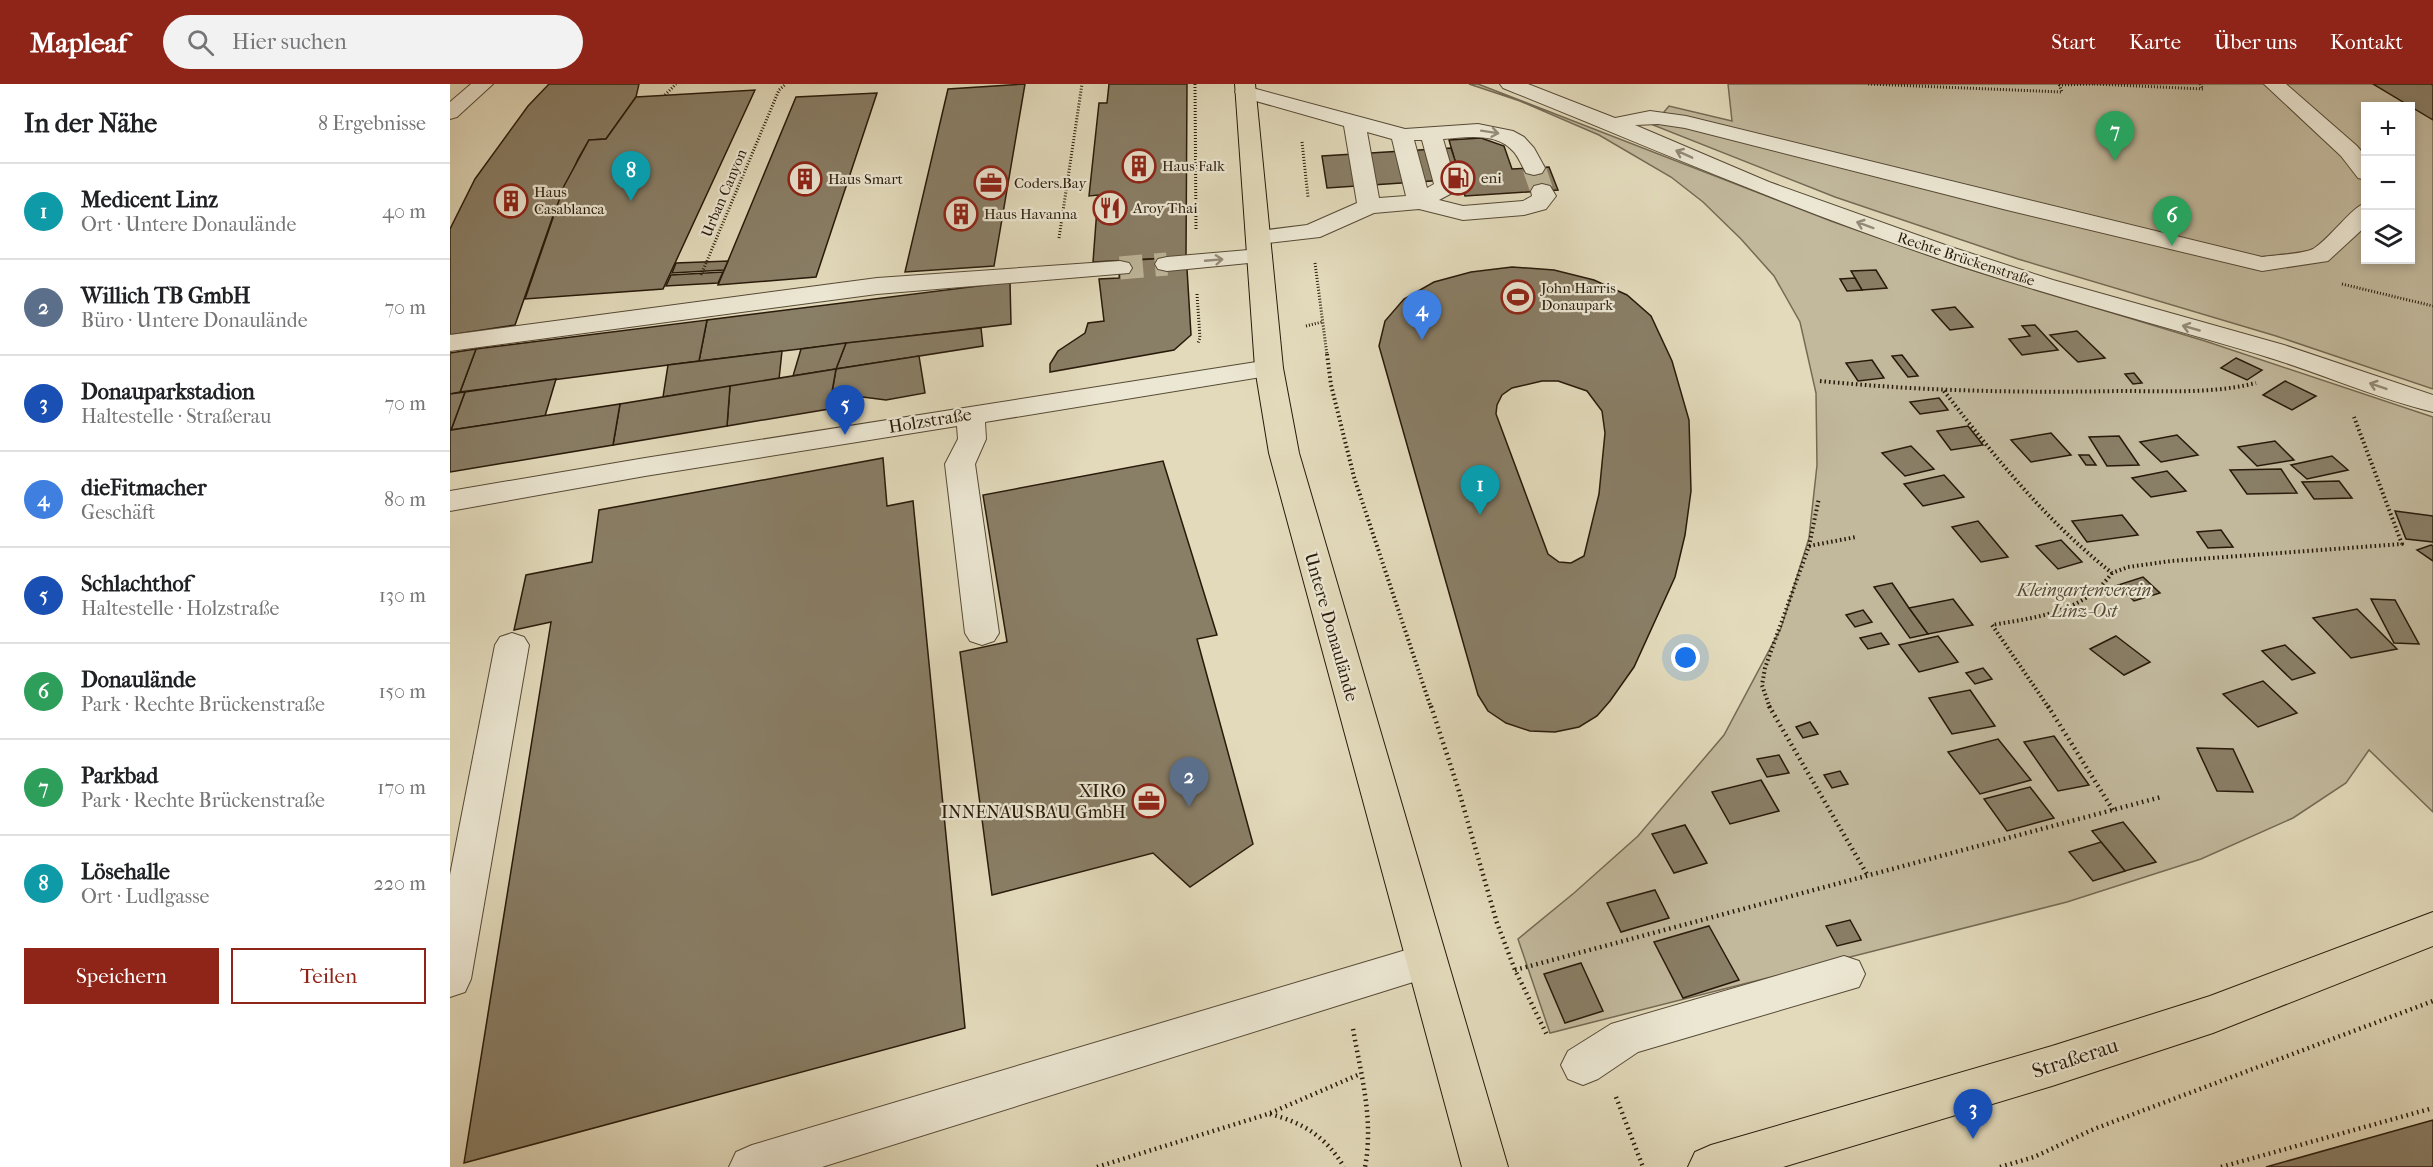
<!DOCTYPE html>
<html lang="de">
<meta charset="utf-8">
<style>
body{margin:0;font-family:"IM FELL French Canon",serif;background:#f2f2f2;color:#202124}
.controls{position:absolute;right:18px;top:18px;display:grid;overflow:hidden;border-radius:0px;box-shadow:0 3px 9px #0003}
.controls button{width:54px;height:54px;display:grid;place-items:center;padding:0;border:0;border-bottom:2px solid #e0e0e0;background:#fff;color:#202124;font:30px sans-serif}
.you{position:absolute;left:1236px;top:574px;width:21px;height:21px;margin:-15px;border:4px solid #fff;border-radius:50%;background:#1a73e8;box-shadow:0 0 0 9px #1a73e833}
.badge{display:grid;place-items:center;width:39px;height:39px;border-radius:50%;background:#8f2418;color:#fff;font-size:20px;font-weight:700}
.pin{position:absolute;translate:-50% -50px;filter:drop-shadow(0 2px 3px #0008)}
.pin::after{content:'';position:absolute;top:32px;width:21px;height:18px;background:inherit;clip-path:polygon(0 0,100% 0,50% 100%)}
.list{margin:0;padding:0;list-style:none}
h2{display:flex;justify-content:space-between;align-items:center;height:78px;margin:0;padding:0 24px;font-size:26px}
h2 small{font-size:20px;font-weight:400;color:#757577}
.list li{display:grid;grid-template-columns:39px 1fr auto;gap:18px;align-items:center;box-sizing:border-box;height:96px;padding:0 24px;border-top:2px solid #e0e0e0}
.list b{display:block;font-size:22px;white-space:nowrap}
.list p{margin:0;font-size:20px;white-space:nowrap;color:#757577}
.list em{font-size:20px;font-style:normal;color:#757577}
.actions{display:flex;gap:12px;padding:18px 24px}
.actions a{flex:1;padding:14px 0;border:2px solid #8f2418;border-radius:0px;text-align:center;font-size:21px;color:#8f2418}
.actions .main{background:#8f2418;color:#fff}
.icon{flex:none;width:33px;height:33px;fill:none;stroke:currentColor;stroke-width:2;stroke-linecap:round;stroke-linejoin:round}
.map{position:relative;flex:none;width:1983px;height:1083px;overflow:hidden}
header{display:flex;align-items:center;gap:36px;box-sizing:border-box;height:84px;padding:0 30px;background:#8f2418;color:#fff}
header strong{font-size:28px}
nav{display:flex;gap:33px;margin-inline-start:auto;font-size:21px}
.search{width:420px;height:54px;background:#f2f2f2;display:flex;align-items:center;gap:15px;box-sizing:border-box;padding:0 21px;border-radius:33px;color:#757577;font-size:22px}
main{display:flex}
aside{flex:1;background:#fff}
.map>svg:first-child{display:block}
</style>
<header>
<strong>Mapleaf</strong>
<div class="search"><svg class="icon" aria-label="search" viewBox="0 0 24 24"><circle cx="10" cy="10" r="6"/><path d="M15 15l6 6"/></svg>Hier suchen</div>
<nav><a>Start</a><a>Karte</a><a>Über uns</a><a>Kontakt</a></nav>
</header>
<main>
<aside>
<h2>In der Nähe<small>8 Ergebnisse</small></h2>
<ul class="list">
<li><span class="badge" style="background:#0f9aa8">1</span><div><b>Medicent Linz</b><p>Ort · Untere Donaulände</p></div><em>40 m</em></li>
<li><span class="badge" style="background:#5c6f8a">2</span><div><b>Willich TB GmbH</b><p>Büro · Untere Donaulände</p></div><em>70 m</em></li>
<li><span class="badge" style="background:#1a4fb4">3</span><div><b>Donauparkstadion</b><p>Haltestelle · Straßerau</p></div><em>70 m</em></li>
<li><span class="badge" style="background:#3f7fe0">4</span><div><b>dieFitmacher</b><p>Geschäft</p></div><em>80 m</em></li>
<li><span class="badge" style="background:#1a4fb4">5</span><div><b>Schlachthof</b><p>Haltestelle · Holzstraße</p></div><em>130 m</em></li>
<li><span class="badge" style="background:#2e9e5b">6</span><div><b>Donaulände</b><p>Park · Rechte Brückenstraße</p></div><em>150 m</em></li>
<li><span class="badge" style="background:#2e9e5b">7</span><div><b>Parkbad</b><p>Park · Rechte Brückenstraße</p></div><em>170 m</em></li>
<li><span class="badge" style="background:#0f9aa8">8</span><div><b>Lösehalle</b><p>Ort · Ludlgasse</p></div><em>220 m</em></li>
</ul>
<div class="actions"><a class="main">Speichern</a><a>Teilen</a></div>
</aside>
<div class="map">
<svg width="1983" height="1083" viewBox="0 0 1983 1083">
<rect width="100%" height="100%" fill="#e2dabb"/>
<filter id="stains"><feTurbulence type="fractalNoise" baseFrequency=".00333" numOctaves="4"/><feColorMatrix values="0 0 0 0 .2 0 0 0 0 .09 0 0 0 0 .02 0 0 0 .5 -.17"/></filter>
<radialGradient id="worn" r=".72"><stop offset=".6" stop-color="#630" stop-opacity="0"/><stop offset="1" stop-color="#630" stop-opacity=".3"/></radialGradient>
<g fill="#c2b99d" stroke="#756a54" stroke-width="1.5" fill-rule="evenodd">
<path d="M1019,0H1028L1381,137L1512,183L1758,258L1983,333V728L1919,666L1896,699L1843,734L1751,775L1617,818L1100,949L1068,855L1124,809L1188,752L1274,651L1331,544L1359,454L1367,381L1366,309L1350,238L1324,192L1291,155L1253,118L1221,93L1149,51L1070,17Z"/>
<path d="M1278,0H1983V305L1826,252L1568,175L1385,113L1203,41L1219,22L1282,37ZM1916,22H1960V176H1916Z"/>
</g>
<g fill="#897e66" stroke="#281a0a" stroke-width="1.5" fill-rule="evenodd">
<path d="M99,0H189L186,13L156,55L139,56L128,75L103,132L65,241L0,251V145L25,95L78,22Z"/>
<path d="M575,0L544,182L455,188L498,5Z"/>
<path d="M659,0H737L736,173L643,178L648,111L639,112L649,19H657Z"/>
<path d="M1923,0H1981L1983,1V36Z"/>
<path d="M305,6L213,205L75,215L114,102L139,56L156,55L186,13Z"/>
<path d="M427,9L366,193L268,201L346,13Z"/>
<path d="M1031,54L1054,62L1062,85L1099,83L1108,106L1015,112L999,56Z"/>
<path d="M1001,64L1011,95L877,104L872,72Z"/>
<path d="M717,174L737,185L741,251L724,266L600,288V280L608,267L635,249L638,239L654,237L649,195L669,194L671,177Z"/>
<path d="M278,177L274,186L222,189L226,179Z"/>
<path d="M1062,183L1104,186L1144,196L1177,211L1201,232L1222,277L1239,336L1241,407L1235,451L1225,493L1184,583L1160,617L1147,632L1129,643L1105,648L1080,647L1056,639L1038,627L1028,611L929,262L935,237L954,215L984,198L1021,188ZM1092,297H1108L1137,307L1152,327L1155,349L1149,410L1134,472L1121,479L1109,478L1098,470L1046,330L1047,321L1052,311L1062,304Z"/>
<path d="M1426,186L1437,204L1412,206L1401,187Z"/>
<path d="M273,188L268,199L216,202L221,191Z"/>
<path d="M1405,194L1412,206L1397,207L1390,195Z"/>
<path d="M560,198L561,240L249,277L257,236Z"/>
<path d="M1505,223L1523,243L1500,246L1482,226Z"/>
<path d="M257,236L249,277L10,308L26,265Z"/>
<path d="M1585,241L1608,266L1572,271L1559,255L1580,252L1572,242Z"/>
<path d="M531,244L533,262L386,285L396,259Z"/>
<path d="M1627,247L1655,274L1628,278L1600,251Z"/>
<path d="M396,259L386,285L343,292L351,265Z"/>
<path d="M26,265L10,308L0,310V269Z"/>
<path d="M332,267L329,295L213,313L218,281Z"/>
<path d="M1452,271L1468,292L1458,293L1442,272Z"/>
<path d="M469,272L475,309L436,316L382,309L386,285Z"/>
<path d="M1786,274L1812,286L1797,296L1771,284Z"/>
<path d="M1422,276L1434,294L1408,297L1396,279Z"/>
<path d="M386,285L379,325L277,342L280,302Z"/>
<path d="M1684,289L1692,299L1683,300L1675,290Z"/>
<path d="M106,295L95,332L1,346L15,308Z"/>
<path d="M1835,297L1866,312L1842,326L1813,311Z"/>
<path d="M280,302L277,342L163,361L170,320Z"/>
<path d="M15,308L1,346L170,320L163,361L0,388V310Z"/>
<path d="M1489,314L1498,326L1470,330L1460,318Z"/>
<path d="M1518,342L1533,361L1501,366L1487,347Z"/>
<path d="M1601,349L1621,371L1581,378L1561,356Z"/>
<path d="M1727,351L1748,371L1711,378L1690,358Z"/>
<path d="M1669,352L1689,381L1657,382L1639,353Z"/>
<path d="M1825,357L1844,376L1807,382L1788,363Z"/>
<path d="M1461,362L1484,385L1455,392L1432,369Z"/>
<path d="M1629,371H1639L1646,381H1636Z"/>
<path d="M1882,372L1898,386L1857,395L1841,381Z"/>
<path d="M433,374L437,422L463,417L515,944L14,1079L101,538L64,546L76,491L142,478L149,426Z"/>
<path d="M713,377L767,551L747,555L803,760L740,803L703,769L542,811L510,568L557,558L533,411Z"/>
<path d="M1831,385L1847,409L1797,410L1780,386Z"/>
<path d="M1717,387L1736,407L1701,413L1682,394Z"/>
<path d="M1494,391L1514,413L1473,422L1454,400Z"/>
<path d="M1889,397L1902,414L1864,415L1852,398Z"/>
<path d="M1945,427L1983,432V458L1956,455Z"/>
<path d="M1672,431L1688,451L1637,458L1622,437Z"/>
<path d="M1528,437L1558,473L1531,478L1502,443Z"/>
<path d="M1771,446L1783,463L1758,464L1747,448Z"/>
<path d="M1611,456L1632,478L1608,485L1586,462Z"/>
<path d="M1981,461L1983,462V477L1967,466Z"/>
<path d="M1693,493L1710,509L1684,517L1668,501Z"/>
<path d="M1442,499L1459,524L1478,550L1460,554L1424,503Z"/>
<path d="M1503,515L1523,541L1478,550L1459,524Z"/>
<path d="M1921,515L1945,516L1969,560L1944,559Z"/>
<path d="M1907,525L1947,565L1901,574L1863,534Z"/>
<path d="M1413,526L1422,538L1405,543L1396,531Z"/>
<path d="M1431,549L1439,560L1418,565L1410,554Z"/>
<path d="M1488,552L1508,578L1469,588L1449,561Z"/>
<path d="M1666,552L1700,578L1674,591L1640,565Z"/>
<path d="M1835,561L1865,589L1842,596L1812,567Z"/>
<path d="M1533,584L1542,595L1525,600L1516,589Z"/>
<path d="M1813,597L1847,629L1808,643L1773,610Z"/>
<path d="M1520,606L1545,642L1502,650L1479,614Z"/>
<path d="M1360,638L1368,650L1353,654L1346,643Z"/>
<path d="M1604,652L1639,701L1608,707L1574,658Z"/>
<path d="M1548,655L1581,696L1530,710L1498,668Z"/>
<path d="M1747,664L1783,665L1803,708L1767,707Z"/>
<path d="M1329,671L1339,689L1317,693L1307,675Z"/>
<path d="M1390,687L1398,700L1382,704L1374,691Z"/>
<path d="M1311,696L1329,727L1280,740L1262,708Z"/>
<path d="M1580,703L1604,734L1557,747L1534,715Z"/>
<path d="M1673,738L1706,778L1675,787L1642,747Z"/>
<path d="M1235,741L1257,779L1224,789L1202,750Z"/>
<path d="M1651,758L1675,787L1643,797L1619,768Z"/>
<path d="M1205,806L1219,834L1171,848L1157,819Z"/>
<path d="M1400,836L1411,856L1387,862L1376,842Z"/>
<path d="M1259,842L1289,896L1233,914L1204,858Z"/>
<path d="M1131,879L1153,927L1115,939L1094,890Z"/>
<path d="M1983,1036V1083H1816Z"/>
</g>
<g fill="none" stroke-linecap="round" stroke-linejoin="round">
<g stroke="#bdb498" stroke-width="23" stroke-dasharray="23 12" stroke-linecap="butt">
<path d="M1084,84L1092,107"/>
<path d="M670,184L717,180"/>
</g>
<g stroke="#564a36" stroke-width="2">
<g id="minor">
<path d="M21,0H43L7,33L0,35V18Z"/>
<path d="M1050,0H1078L1165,34L1200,27L1236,32L1812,173C1825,171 1853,170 1863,165C1880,155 1902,122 1916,119V142L1878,177L1812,187L1557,126L1235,44L1208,40L1185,41L1319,98L1498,162L1603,196L1834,261L1983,311V328C1925,314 1870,289 1814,272C1703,239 1591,210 1481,172C1336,123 1195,61 1053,4Z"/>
<path d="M1814,0H1836L1907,62L1916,73V96L1908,94L1891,72Z"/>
<path d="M795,2L955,45L1028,40L1063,47L1074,53L1084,64L1095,84L1092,89L1084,91L1076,89C1072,82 1069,74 1064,68C1047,48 1018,53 993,55L1007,103L1004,108L989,116L1013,122L1073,117L1082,112L1081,107L1084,102L1092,100L1100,102L1106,112L1096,125L1074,131L1013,136L969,125L924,129L870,153L809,160L801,158L797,153L801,148L857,141L907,119L894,42L788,12L785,8L788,4ZM917,48L942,55L956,112L929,114ZM964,56H972L984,100L977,104Z"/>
<path d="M810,165L819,167L822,172L819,177L717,187L708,185L705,180L708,175L717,173Z"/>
<path d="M670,177L679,179L682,184L679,189L427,210L0,267V251L427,194Z"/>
<path d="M819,276L829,278L833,284L829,290L535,338L536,355L525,380L549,549L544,557L532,561L520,557L515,549L495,380L508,355L507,342L195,392L0,427V407L195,374Z"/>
<path d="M62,549L74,553L79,561L21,895L15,908L0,913V791L45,561L50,553Z"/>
<path d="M976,860L990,865L996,877L990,889L976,894L372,1083H279L286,1068L302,1061Z"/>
<path d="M1394,872L1409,877L1415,890L1409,903L1188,968L1148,995L1133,1001L1118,995L1111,981L1118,967L1161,940Z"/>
</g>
</g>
<g stroke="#281a0a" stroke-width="2">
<g id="major">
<path d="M785,0H805L833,284L849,369L1058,1083H1012L819,369L805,284Z"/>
<path d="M1983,828V862L1763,949L1602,1002L1333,1083H1238L1245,1068L1261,1061L1602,962L1760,912Z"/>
</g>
</g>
<g stroke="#281a0a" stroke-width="3" stroke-dasharray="1 2" stroke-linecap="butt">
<path d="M745,0L746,145"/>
<path d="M1418,0L1612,8L1609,0"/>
<path d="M1644,0L1753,5L1750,0"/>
<path d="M1609,1L1644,0"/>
<path d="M215,11L226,0"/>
<path d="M852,58L858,113"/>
<path d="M609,154L632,0"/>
<path d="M865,179L877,271"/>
<path d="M251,191L329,6L336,0"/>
<path d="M1892,200L1983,222"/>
<path d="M747,210L750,254L748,259"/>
<path d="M856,242L872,238"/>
</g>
<g stroke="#281a0a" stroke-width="4" stroke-dasharray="1.5 3" stroke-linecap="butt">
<path d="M877,270L881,301L904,393L981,624"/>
<path d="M1370,297C1470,307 1570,309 1670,307C1715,307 1762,310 1806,299"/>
<path d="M1494,307C1545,373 1596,437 1662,489L1678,483L1721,477L1952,460L1904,333"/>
<path d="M1359,462L1406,453"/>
<path d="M1320,624L1312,601L1315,584L1359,462L1369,414"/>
<path d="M1599,624L1542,541C1587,533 1633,529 1662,489"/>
</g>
<g stroke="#281a0a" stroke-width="4.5" stroke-dasharray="1.5 4" stroke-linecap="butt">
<path d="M981,622L1008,704L1047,839L1065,886L1098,953"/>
<path d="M1319,622L1418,792"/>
<path d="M1598,622L1663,726"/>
<path d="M1065,886L1711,713"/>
<path d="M903,945C911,991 924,1036 915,1083"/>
<path d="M1166,1013L1193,1083"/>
<path d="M820,1030C854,1039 876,1053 894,1083"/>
<path d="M647,1083L818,1030L910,990"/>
<path d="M1550,1083L1584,1073L1644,1045L1983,917"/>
<path d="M1771,1083L1983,1024"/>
</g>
<use href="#minor" fill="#ece7d3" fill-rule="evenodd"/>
<use href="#major" fill="#e2dabb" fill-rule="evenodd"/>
</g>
<defs><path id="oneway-shaft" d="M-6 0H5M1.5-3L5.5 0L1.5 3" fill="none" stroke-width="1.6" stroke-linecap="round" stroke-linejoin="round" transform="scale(1.5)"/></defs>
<g stroke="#948b79">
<use href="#oneway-shaft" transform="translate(1040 48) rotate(9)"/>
<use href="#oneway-shaft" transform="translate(1234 70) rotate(-156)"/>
<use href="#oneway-shaft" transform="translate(1415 141) rotate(-160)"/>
<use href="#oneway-shaft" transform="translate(764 176) rotate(-5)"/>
<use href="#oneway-shaft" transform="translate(1741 244) rotate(-164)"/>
<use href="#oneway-shaft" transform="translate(1928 302) rotate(-161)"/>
</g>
<defs>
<g id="building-ring" transform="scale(1.725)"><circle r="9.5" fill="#ece7d3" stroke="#8f2418" stroke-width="1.5"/><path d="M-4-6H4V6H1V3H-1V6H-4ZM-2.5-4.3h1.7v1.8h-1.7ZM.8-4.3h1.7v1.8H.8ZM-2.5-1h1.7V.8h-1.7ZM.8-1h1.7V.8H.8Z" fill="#8f2418"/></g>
<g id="fuel-ring" transform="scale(1.725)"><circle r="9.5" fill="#ece7d3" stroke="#8f2418" stroke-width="1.5"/><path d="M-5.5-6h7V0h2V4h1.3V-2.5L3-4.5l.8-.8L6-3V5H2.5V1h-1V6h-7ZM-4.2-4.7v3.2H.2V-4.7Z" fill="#8f2418"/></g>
<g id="office-ring" transform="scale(1.725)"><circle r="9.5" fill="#ece7d3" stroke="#8f2418" stroke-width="1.5"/><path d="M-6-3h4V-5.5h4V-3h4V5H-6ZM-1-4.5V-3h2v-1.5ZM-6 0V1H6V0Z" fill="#8f2418"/></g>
<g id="restaurant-ring" transform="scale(1.725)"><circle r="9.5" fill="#ece7d3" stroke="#8f2418" stroke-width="1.5"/><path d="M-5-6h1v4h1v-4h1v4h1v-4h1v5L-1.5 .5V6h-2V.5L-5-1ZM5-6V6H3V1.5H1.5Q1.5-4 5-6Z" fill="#8f2418"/></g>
<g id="stadium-ring" transform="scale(1.725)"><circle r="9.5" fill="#ece7d3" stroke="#8f2418" stroke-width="1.5"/><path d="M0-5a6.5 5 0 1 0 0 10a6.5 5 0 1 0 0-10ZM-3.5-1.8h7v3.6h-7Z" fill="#8f2418"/></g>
</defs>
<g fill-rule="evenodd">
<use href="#building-ring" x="689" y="82"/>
<use href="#fuel-ring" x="1008" y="94"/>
<use href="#building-ring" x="355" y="95"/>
<use href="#office-ring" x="541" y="99"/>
<use href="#building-ring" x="61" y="117"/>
<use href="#restaurant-ring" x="660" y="124"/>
<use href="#building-ring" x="511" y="130"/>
<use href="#stadium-ring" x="1068" y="213"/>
<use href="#office-ring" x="699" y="717"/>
</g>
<g text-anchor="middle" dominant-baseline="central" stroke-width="4.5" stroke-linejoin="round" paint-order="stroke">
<g font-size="15" fill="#281a0a" stroke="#ece7d3" text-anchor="start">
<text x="712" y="82">Haus Falk</text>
<text x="1031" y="94">eni</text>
<text x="378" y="95">Haus Smart</text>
<text x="564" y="99">Coders.Bay</text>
<text x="84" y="108">Haus<tspan x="84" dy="17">Casablanca</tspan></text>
<text x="683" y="124">Aroy Thai</text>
<text x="534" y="130">Haus Havanna</text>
<text x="1091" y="204">John Harris<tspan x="1091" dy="17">Donaupark</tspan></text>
</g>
<g font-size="15" fill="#281a0a" stroke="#ece7d3">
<text transform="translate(274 109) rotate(-67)">Urban Canyon</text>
<text transform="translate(1516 175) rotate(18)">Rechte Brückenstraße</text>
</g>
<g font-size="18" fill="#281a0a" stroke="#ece7d3">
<text transform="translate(480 337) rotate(-9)">Holzstraße</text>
<text transform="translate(881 543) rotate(74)">Untere Donaulände</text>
</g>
<g font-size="18" font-style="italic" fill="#564a36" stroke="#ece7d3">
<text x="1634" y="506">Kleingartenverein<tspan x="1634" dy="21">Linz-Ost</tspan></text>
</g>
<g font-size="18" fill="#281a0a" stroke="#ece7d3" text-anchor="end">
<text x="676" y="707">XIRO<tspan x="676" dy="21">INNENAUSBAU GmbH</tspan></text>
</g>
<g font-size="21" fill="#281a0a" stroke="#ece7d3">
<text transform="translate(1625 974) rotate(-18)">Straßerau</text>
</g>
</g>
<rect width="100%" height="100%" filter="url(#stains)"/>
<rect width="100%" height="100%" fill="url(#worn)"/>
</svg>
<div class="controls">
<button>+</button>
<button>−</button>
<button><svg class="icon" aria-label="layers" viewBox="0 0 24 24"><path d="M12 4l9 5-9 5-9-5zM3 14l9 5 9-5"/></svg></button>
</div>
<div class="you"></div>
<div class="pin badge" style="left:1030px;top:431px;background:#0f9aa8">1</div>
<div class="pin badge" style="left:739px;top:723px;background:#5c6f8a">2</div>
<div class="pin badge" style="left:1523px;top:1055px;background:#1a4fb4">3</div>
<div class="pin badge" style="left:972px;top:256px;background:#3f7fe0">4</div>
<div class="pin badge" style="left:395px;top:351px;background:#1a4fb4">5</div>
<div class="pin badge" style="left:1722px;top:162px;background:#2e9e5b">6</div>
<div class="pin badge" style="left:1665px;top:77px;background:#2e9e5b">7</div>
<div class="pin badge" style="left:181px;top:117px;background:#0f9aa8">8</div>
</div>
</main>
